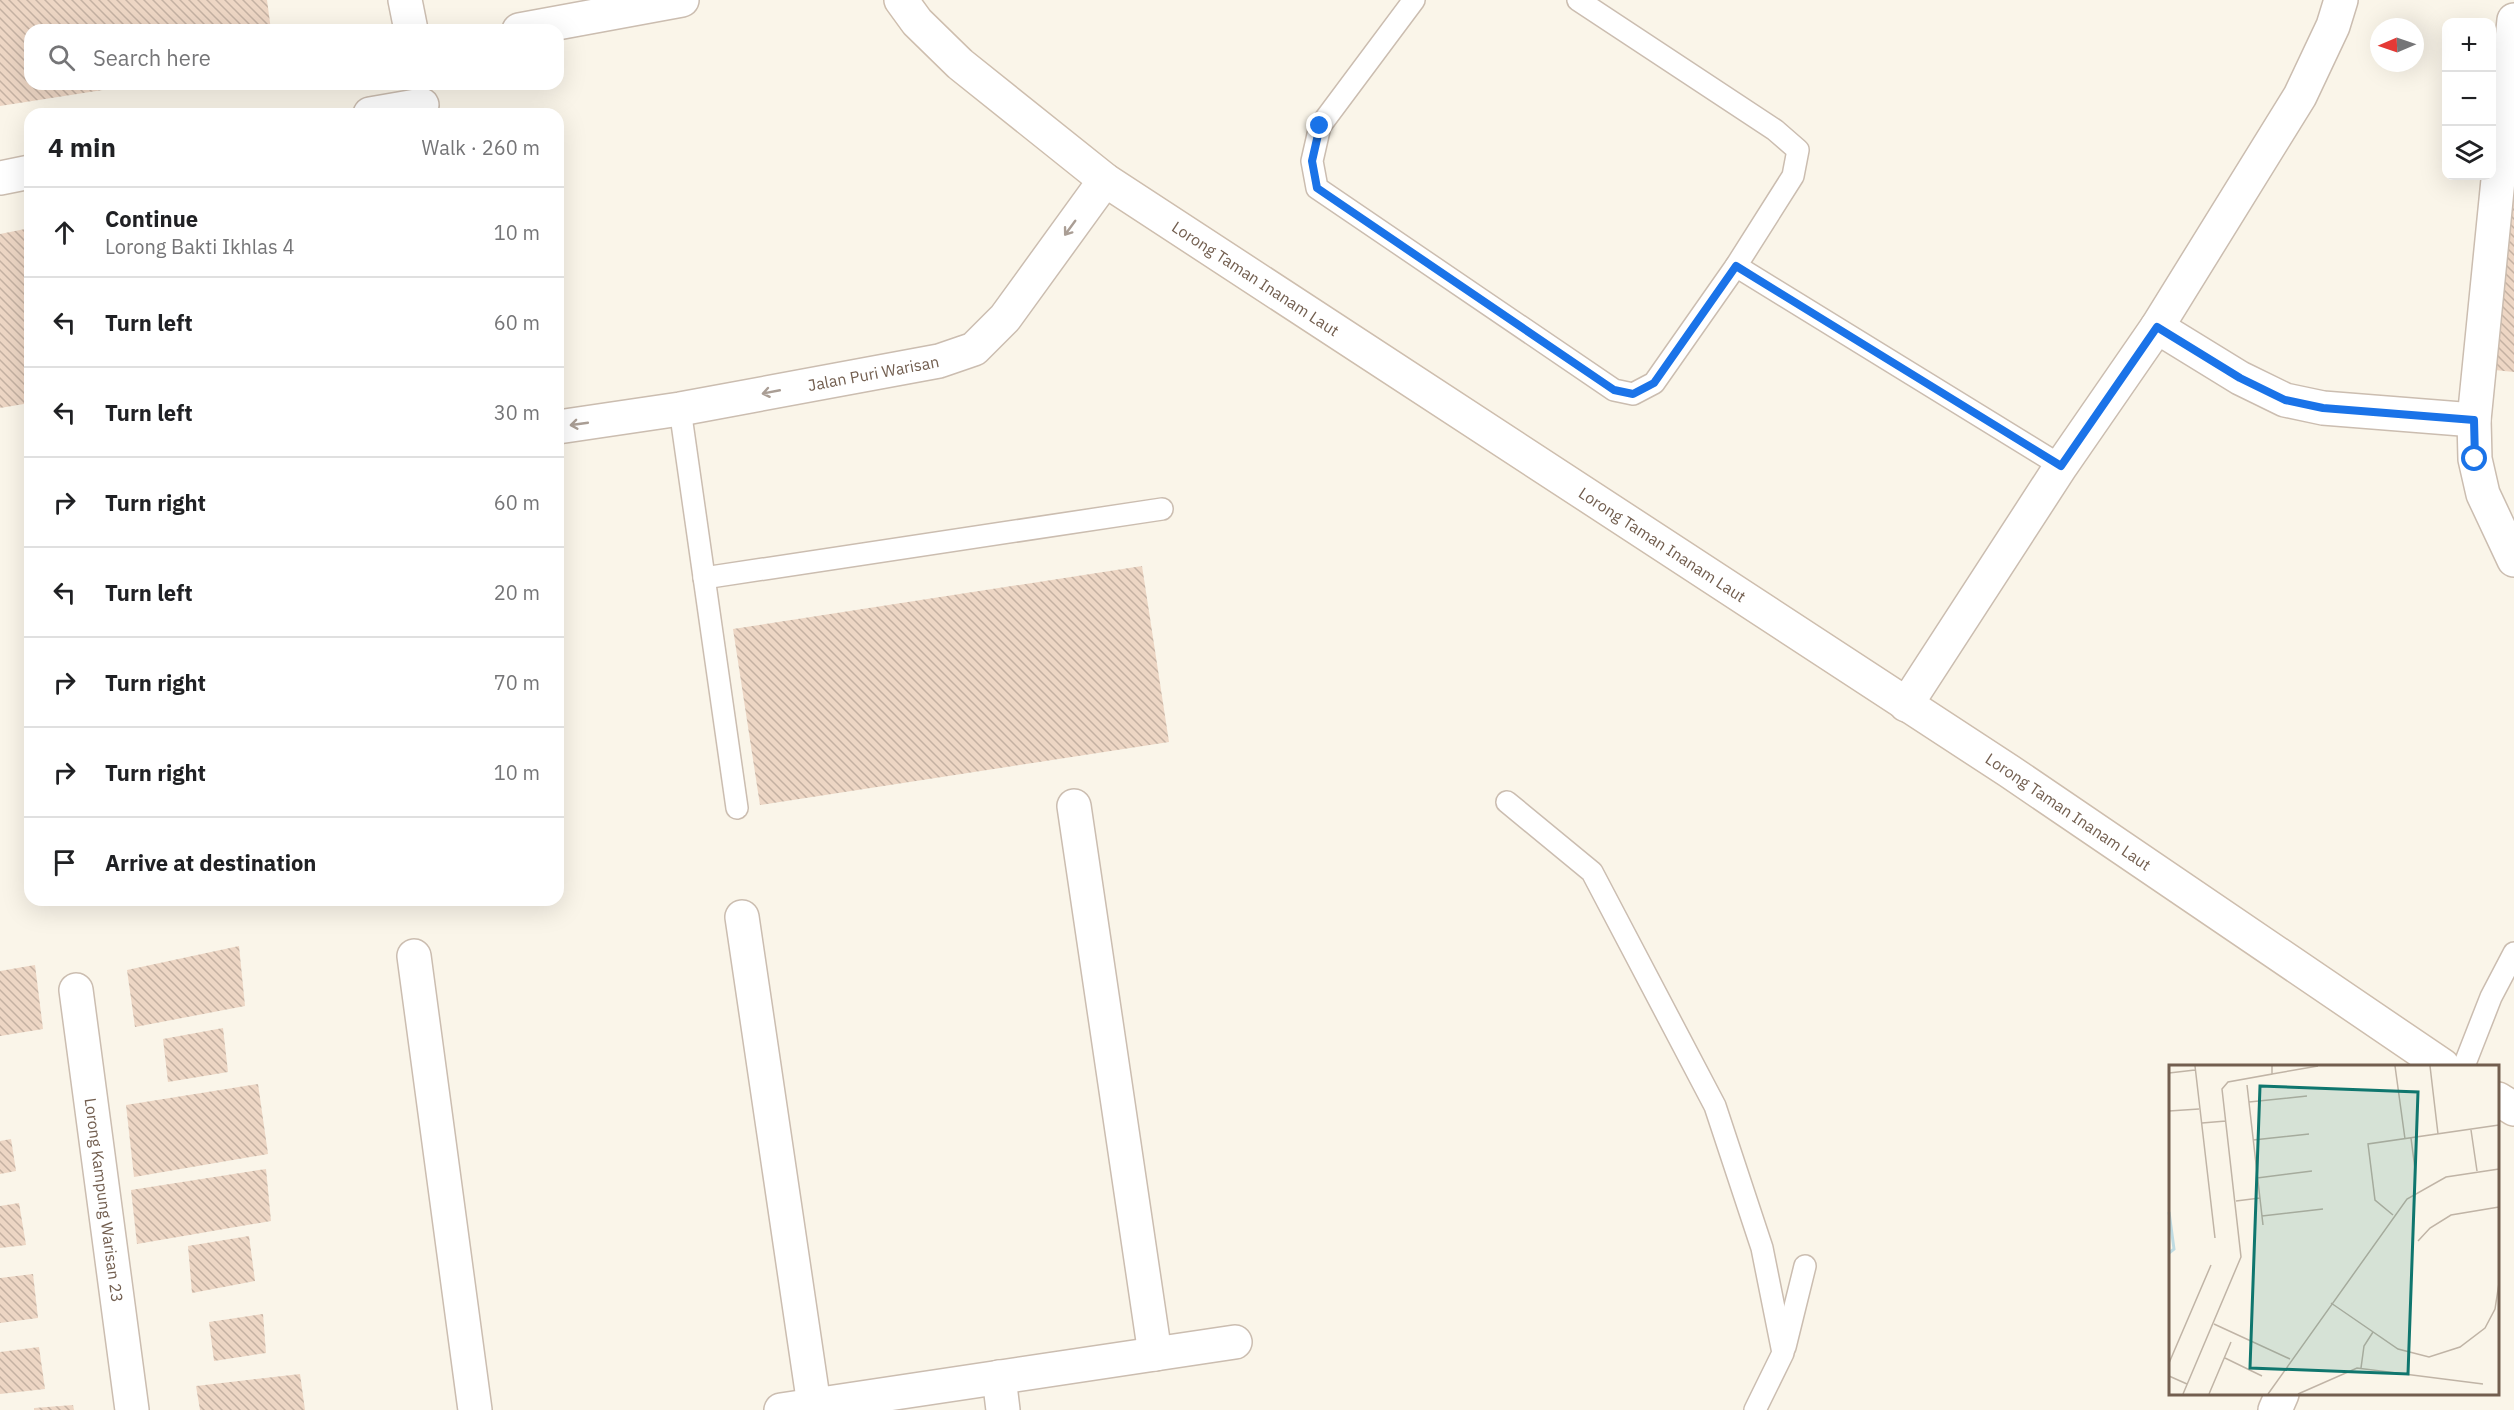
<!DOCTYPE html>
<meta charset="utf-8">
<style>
body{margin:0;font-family:"IBM Plex Sans",sans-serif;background:#f6f6f6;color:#202124}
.controls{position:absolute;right:18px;top:18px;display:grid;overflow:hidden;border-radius:12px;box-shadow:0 6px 24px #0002}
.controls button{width:54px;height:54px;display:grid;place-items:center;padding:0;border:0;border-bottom:2px solid #e0e0e0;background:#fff;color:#202124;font:30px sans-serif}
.compass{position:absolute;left:2370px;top:18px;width:54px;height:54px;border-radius:50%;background:#fff;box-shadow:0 6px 24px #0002;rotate:268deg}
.stop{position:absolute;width:18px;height:18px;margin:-14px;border:4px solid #1a73e8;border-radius:50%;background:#fff}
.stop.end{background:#1a73e8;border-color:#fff;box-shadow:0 2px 6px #0008}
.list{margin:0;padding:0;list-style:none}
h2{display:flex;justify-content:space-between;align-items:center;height:78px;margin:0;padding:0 24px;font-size:26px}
h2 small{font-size:20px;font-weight:400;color:#757577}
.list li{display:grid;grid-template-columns:39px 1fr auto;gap:18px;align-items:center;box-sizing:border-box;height:90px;padding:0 24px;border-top:2px solid #e0e0e0}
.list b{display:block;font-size:22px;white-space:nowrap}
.list p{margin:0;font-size:20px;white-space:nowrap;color:#757577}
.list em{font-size:20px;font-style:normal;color:#757577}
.icon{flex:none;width:33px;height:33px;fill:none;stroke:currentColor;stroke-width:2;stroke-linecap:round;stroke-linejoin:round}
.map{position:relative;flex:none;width:2514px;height:1410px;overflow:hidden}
.search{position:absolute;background:#fff;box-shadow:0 6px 24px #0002;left:24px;top:24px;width:540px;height:66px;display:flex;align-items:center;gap:15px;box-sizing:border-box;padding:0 21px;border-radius:18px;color:#757577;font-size:22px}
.panel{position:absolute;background:#fff;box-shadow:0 6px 24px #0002;left:24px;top:108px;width:540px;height:798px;border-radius:18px}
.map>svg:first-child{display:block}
</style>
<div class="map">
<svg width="2514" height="1410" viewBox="0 0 2514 1410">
<defs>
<pattern id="building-back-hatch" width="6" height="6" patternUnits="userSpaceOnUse" patternTransform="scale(1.5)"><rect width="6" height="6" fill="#edd6c4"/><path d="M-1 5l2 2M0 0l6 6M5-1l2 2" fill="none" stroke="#c4b1a2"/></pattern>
</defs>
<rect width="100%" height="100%" fill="#faf5e9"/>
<g fill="url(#building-back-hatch)">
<path d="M0,0H267L271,30H30V84L135,85L0,106Z"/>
<path d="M2512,191H2514V372L2494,370Z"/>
<path d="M30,228V403L0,408V234Z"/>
<path d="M1142,566L1169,742L760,805L733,629Z"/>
<path d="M239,946L245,1006L135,1027L127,970Z"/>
<path d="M35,965L43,1029L0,1036V971Z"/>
<path d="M223,1028L228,1072L168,1082L163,1039Z"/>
<path d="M258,1084L268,1154L134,1177L126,1105Z"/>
<path d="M11,1139L16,1171L0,1174V1141Z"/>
<path d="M266,1169L271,1221L137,1244L131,1190Z"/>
<path d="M19,1203L26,1245L0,1248V1206Z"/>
<path d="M249,1236L255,1281L192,1293L188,1246Z"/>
<path d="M33,1274L38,1318L0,1323V1278Z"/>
<path d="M263,1314L266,1353L214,1361L209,1322Z"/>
<path d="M39,1347L45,1389L0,1394V1352Z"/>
<path d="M300,1374L305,1410H200L196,1386Z"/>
<path d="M73,1405L74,1410H34V1408Z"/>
</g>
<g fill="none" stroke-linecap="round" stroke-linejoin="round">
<g stroke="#cbbdb0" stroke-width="24">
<g id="lane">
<path d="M1414,0L1320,126L1312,161L1317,188L1614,390L1633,394L1654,383L1736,266L1793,176L1798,150L1775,130L1578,0"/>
<path d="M1736,266L2061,466"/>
<path d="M680,409L737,808"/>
<path d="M704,578L1162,509"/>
<path d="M1507,802L1592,872L1715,1106L1762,1248L1783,1353L1755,1410"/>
<path d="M2464,1066L2491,997L2514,953"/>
<path d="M1785,1347L1805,1266"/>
</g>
</g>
<g stroke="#cbbdb0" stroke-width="36">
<g id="street">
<path d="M405,0L411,30"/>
<path d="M2514,20L2474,420L2475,459L2483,494L2514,560"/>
<path d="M519,30L682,0"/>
<path d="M370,114L422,105"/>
<path d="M0,178L30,172"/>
<path d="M2157,327L2240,378L2285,400L2323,408L2474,420"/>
<path id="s1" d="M558,427L680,409L939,361L974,349L1005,318L1105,180"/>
<path d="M1906,705L2061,466L2157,327L2300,96L2333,26L2341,0"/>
<path d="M1074,806L1155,1354"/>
<path d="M742,917L814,1405"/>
<path d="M414,956L475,1410"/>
<path id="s2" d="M76,990L132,1410"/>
<path d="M999,1377L1003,1410"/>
<path d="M781,1410L1235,1342"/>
<path d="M2275,1410L2282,1394"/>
</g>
</g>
<g stroke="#cebeae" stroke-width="36">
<g id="secondary">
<path id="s3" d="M901,0L917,22L960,64L1105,180L2009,771L2443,1066"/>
<path d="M2498,1099L2514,1109"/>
</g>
</g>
<use href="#lane" stroke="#fff" stroke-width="21"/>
<use href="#street" stroke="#fff" stroke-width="33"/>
<use href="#secondary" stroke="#fff" stroke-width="33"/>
</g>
<defs><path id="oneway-shaft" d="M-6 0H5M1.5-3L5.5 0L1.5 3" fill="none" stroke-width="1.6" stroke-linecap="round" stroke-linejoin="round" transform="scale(1.5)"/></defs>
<g stroke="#aa9e95">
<use href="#oneway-shaft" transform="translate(1070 228) rotate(126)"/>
<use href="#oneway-shaft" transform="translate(771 392) rotate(169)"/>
<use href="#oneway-shaft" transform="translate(579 424) rotate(172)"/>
</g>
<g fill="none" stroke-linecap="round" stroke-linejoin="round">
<path stroke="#1a73e8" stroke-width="8" d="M1320,126L1312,161L1317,188L1614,390L1633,394L1654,383L1736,266L2061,466L2157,327L2240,378L2285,400L2323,408L2474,420L2475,459"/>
</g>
<g text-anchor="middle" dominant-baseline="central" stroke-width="6" stroke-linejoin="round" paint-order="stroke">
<g font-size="16" fill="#725e4f" stroke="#fdf8ef">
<text stroke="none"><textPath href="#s3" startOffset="453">Lorong Taman Inanam Laut</textPath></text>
<text stroke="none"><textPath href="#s1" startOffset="320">Jalan Puri Warisan</textPath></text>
<text stroke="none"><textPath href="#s3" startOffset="939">Lorong Taman Inanam Laut</textPath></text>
<text stroke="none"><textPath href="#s3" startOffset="1425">Lorong Taman Inanam Laut</textPath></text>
<text stroke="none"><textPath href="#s2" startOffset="212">Lorong Kampung Warisan 23</textPath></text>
</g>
</g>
<g transform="translate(2169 1065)">
<rect width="330" height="330" fill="#faf5e9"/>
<path fill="none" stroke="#bfdbe2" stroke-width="3" d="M0,147L5,184L0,188"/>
<path fill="none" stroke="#c0b4a6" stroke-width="1.5" d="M26,1L46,173M226,1L236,74M261,1L269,69M0,8L26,5M103,9L149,1M78,20L94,160M80,37L138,31M0,46L30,44M33,58L57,56M302,65L308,106M242,73L246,104M84,75L140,69M88,113L143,106M67,136L91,133M224,150L206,135L199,79L330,60M93,151L154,144M249,176L261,163L282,150L330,142M162,238L229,284L260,292L291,282L316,263L326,244L330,218M45,259L121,294M56,293L93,311M0,298L42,200M192,303L195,281L204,267M0,311L18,319M14,329L72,192L53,24L59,17L103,9V1M40,329L62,277M99,329L238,134L277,112L330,104M129,329L188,303L314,319"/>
<path fill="#0f766e" fill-opacity="0.15" stroke="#0f766e" stroke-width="3" d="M91,21L249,27L239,309L81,303Z"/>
<rect width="330" height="330" fill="none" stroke="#725e4f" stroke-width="3"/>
</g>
</svg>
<div class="controls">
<button>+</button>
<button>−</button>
<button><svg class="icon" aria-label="layers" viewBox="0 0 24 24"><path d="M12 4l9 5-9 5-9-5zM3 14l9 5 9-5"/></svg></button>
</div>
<svg class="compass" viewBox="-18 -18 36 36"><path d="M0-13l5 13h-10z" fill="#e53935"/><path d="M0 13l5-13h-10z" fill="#757577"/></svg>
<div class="stop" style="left:2475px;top:459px"></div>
<div class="stop end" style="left:1320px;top:126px"></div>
<div class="search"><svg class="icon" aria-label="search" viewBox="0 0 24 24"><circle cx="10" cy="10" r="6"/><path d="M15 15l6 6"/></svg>Search here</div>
<section class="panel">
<h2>4 min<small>Walk · 260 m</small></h2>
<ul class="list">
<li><svg class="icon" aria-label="ahead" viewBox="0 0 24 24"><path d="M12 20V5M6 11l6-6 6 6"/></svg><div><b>Continue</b><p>Lorong Bakti Ikhlas 4</p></div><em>10 m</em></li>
<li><svg class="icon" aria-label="left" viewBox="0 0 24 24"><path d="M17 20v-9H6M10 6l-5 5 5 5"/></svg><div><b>Turn left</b></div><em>60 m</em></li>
<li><svg class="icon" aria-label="left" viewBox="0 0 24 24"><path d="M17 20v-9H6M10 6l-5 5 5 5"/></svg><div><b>Turn left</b></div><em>30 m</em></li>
<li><svg class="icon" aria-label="right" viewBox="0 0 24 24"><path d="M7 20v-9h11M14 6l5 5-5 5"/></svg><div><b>Turn right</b></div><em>60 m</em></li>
<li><svg class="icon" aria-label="left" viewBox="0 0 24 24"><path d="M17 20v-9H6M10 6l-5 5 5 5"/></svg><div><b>Turn left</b></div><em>20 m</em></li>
<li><svg class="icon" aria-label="right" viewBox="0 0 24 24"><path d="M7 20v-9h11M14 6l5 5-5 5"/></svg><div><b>Turn right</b></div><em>70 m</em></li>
<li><svg class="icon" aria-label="right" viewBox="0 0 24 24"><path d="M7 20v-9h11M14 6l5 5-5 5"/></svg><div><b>Turn right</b></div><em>10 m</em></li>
<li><svg class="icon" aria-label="arrive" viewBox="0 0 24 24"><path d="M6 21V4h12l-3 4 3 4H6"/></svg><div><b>Arrive at destination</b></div></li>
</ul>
</section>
</div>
